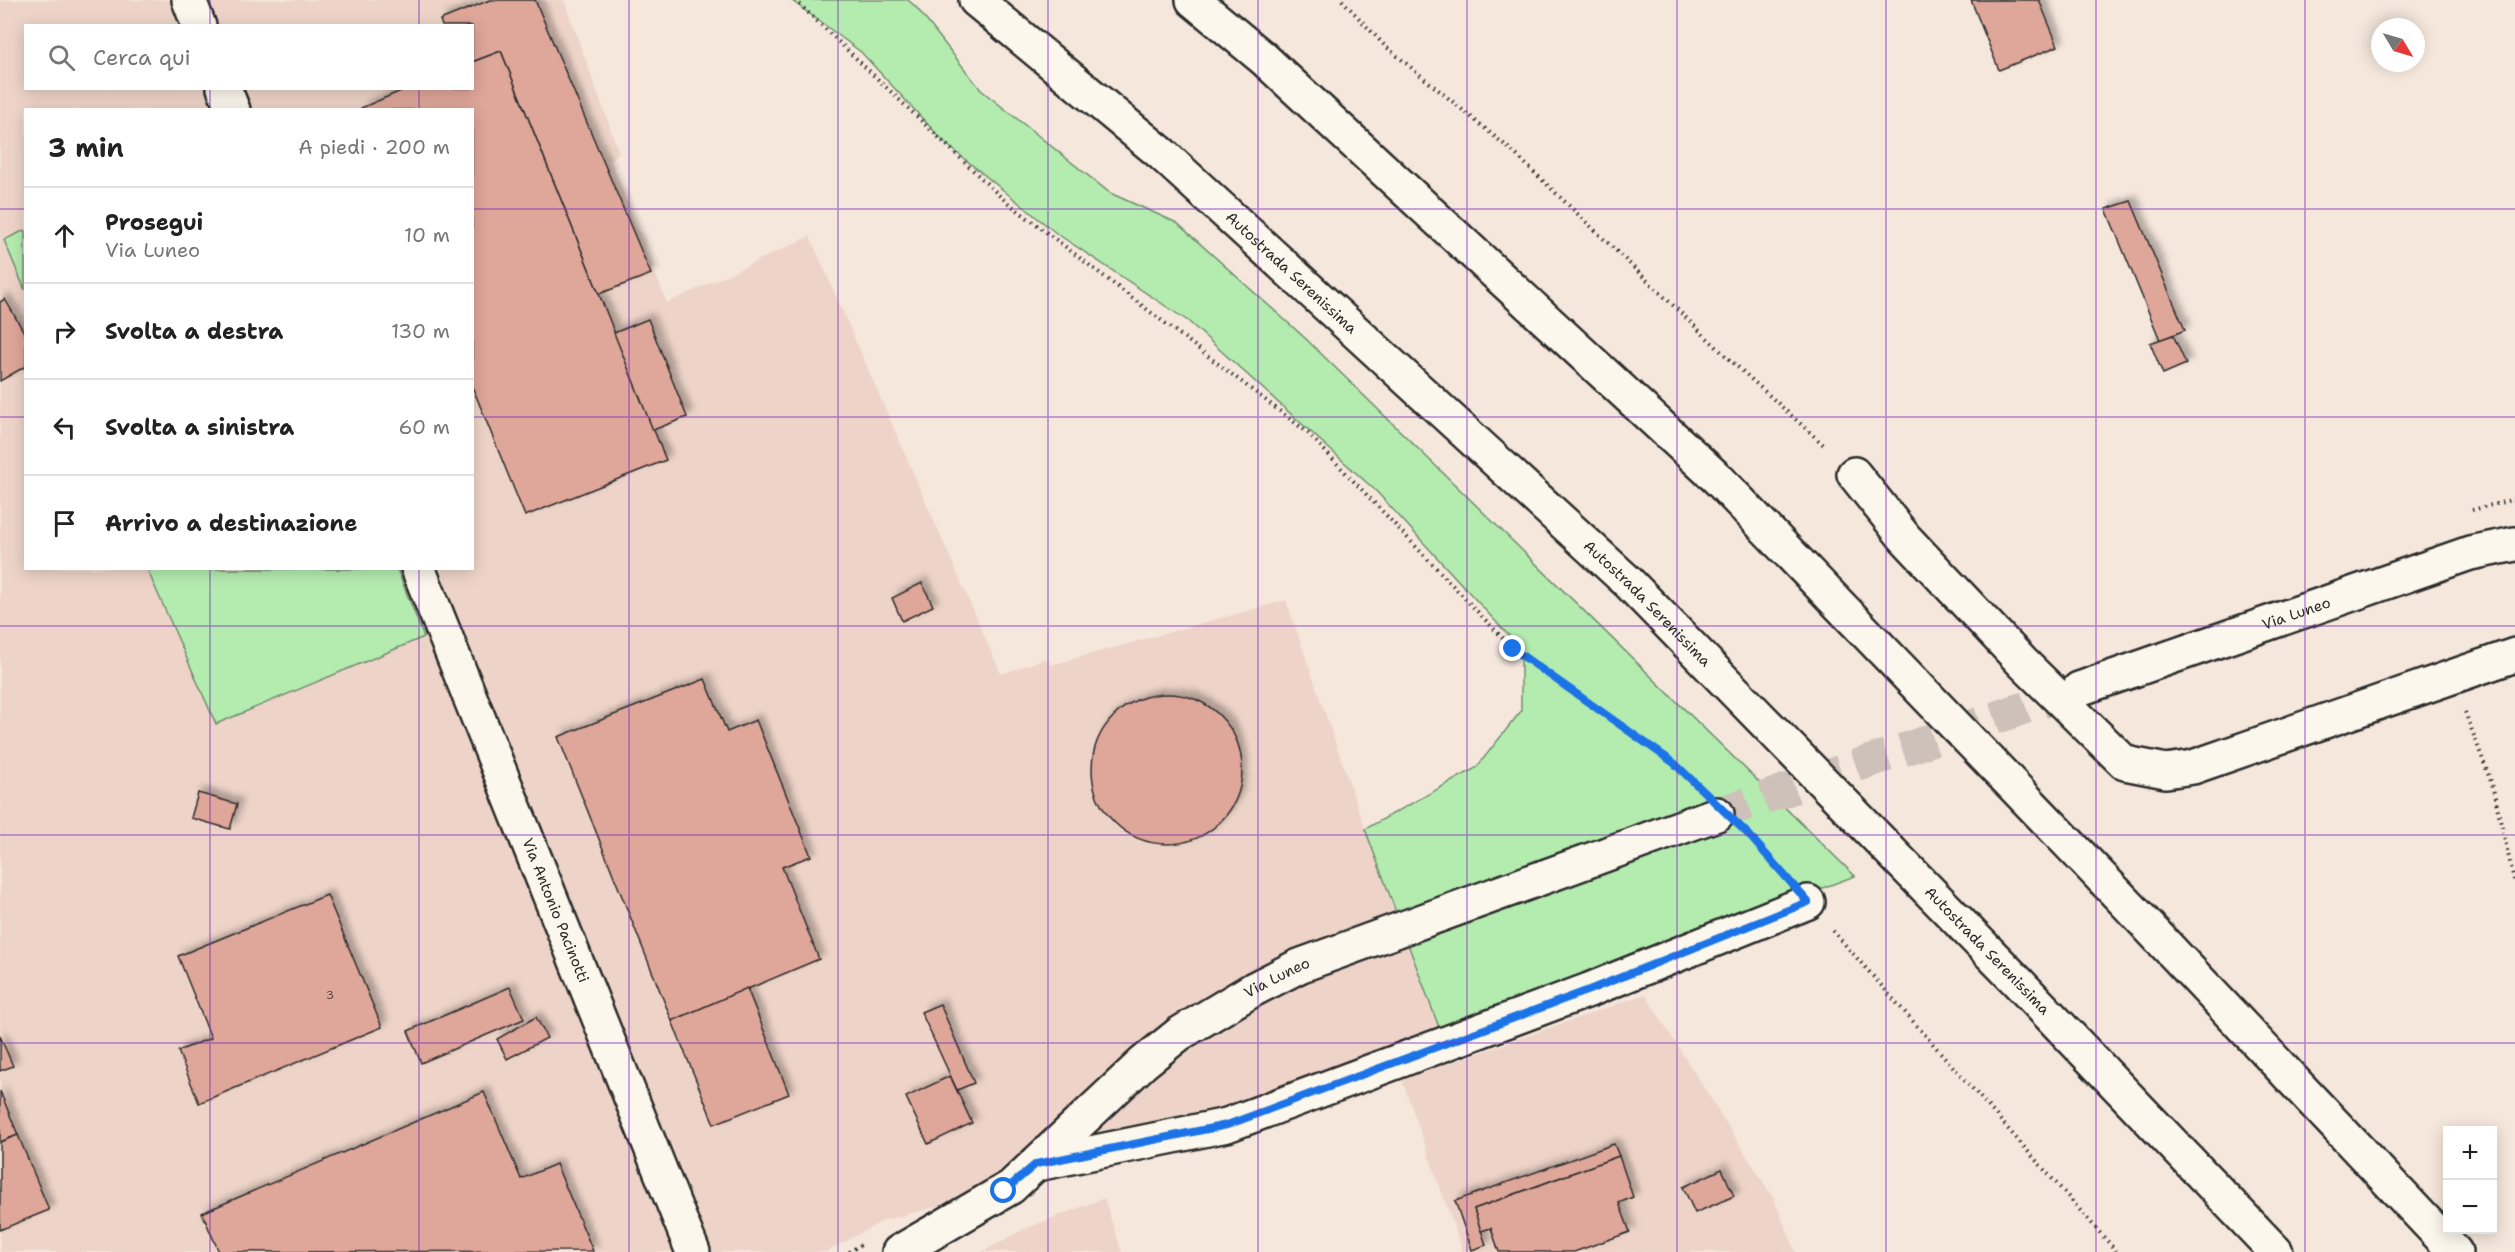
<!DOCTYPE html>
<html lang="it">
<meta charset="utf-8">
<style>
body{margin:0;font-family:"Shantell Sans",sans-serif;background:#f6f6f6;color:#222}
.controls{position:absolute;right:18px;bottom:18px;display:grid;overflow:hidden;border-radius:0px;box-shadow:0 3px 15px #0003}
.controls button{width:54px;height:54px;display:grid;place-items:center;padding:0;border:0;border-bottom:2px solid #e0e0e0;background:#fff;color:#222;font:30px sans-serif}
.compass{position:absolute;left:2371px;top:18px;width:54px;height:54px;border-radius:50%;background:#fff;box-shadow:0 3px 15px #0003;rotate:128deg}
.stop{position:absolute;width:18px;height:18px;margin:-14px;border:4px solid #1a73e8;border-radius:50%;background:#fff}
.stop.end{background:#1a73e8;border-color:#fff;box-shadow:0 2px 6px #0008}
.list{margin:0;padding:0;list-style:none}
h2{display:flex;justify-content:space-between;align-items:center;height:78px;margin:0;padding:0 24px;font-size:26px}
h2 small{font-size:20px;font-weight:400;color:#767676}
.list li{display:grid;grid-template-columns:39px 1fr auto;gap:18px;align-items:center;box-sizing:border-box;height:96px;padding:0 24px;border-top:2px solid #e0e0e0}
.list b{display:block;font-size:22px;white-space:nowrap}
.list p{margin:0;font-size:20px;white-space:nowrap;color:#767676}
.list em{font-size:20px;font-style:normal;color:#767676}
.icon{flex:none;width:33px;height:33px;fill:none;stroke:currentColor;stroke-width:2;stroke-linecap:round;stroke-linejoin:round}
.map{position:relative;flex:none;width:2515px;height:1252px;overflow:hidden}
.search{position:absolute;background:#fff;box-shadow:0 3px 15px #0003;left:24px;top:24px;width:450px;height:66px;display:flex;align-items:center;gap:15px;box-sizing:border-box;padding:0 21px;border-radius:0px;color:#767676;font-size:22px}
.panel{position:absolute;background:#fff;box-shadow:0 3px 15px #0003;left:24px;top:108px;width:450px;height:462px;border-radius:0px}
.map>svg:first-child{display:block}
</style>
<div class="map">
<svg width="2515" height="1252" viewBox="0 0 2515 1252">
<defs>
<filter id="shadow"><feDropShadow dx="5.5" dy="-5.5" stdDeviation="3" flood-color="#0004"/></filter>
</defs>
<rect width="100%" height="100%" fill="#f5e7dc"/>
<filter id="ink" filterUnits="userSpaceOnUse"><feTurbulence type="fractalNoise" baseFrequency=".0167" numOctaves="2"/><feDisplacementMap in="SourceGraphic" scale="12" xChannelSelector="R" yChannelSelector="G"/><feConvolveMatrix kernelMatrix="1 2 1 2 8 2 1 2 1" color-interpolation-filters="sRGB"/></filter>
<g filter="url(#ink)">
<g fill="#eed4c8" fill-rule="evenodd">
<path d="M0,0H564L619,152L611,161L667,303L810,236L1001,674L1047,658L1051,665L1286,600L1391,903L1440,1030L1019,1186L885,1220L826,1252H0ZM26,26H472V88H26ZM26,110H472V568H26Z"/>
<path d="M1645,994L1774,1199L1796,1252H1463L1402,1080Z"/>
<path d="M1104,1198L1122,1252H982L1022,1230Z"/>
</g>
<g fill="#b4ecb0" stroke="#708c6e" stroke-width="1.5">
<path d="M791,0H908L916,7L981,90L1110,193L1177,223L1305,338L1855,876L1440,1030L1365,829L1476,768L1521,711V649L1376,491L1188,321L1056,233L945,143L861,52Z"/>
<path d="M25,230V290L4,240Z"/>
<path d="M147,569H397L424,637L216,724Z"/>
</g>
<g fill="#dfa69a" stroke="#2b2b2b" stroke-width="1.5" filter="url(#shadow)">
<path d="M490,0H535L651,274L599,294L501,51L472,62V26H442L440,20Z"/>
<path d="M1971,0H2039L2058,46L1999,70Z"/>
<path d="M501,51L666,460L525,516L472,386V110H361V108L408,88H472V62Z"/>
<path d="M2131,201L2185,330L2160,340L2106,209Z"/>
<path d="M5,299L26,336V366L0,381V302Z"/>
<path d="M648,319L687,417L653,430L614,333Z"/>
<path d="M2173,335L2186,364L2163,374L2150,343Z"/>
<path d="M922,583L933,606L902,621L892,598Z"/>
<path d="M705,679L727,732L756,720L811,856L782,867L819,959L672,1021L558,737Z"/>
<circle cx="1167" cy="769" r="75"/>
<path d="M198,793L237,804L230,829L191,818Z"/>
<path d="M327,895L382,1027L199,1103L178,1051L211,1038L178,956Z"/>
<path d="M510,987L524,1019L421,1063L408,1031Z"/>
<path d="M747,988L789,1094L714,1124L672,1021Z"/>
<path d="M940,1004L974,1083L957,1090L921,1012Z"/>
<path d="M536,1017L547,1038L507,1059L497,1039Z"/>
<path d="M0,1036L13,1066L0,1071Z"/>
<path d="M950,1076L972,1123L928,1144L906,1097Z"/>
<path d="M0,1091L18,1135L0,1142Z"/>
<path d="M484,1092L521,1179L556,1164L593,1251L219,1252L202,1213Z"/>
<path d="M18,1135L49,1210L0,1230V1142Z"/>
<path d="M1614,1144L1619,1156L1474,1209L1486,1245L1472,1250L1455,1201Z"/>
<path d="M1619,1156L1633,1197L1619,1203L1630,1232L1574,1252H1499L1491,1228L1481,1231L1474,1209Z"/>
<path d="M1722,1169L1734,1196L1695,1213L1683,1187Z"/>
</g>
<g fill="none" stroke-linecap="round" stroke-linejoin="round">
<path stroke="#cdc1b9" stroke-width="33" stroke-dasharray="33 16" stroke-linecap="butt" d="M1717,814L2079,689"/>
<g stroke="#2b2b2b" stroke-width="38">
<g id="minor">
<path d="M189,0L199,26"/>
<path d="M224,88L233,110"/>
<path d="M1854,474L1905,538L2023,663L2125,763L2166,771L2193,767L2515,655"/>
<path id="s1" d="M418,568L693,1252"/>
<path id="s2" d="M2079,689L2470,553L2515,544"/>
<path d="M1037,1164L1227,1125L1589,990L1808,902"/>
<path id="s3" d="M899,1252L1011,1187L1143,1063L1179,1034L1254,989L1299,966L1717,814"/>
</g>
</g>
<g stroke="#2b2b2b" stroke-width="38">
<g id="highway">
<path id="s4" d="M976,0L1162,154L1628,582L2016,980L2276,1252"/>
<path d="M1193,0L1263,58L1719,480L2129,906L2455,1252"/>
</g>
</g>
<g stroke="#2b2b2b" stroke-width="4" stroke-dasharray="1.5 4.5" stroke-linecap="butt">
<path d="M795,0L1003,199L1307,432L1513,649L1674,763L1693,781"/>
<path d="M1342,0L1384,45L1511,150L1728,358L1826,447"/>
<path d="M2472,510L2515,499"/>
<path d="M2465,712L2492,784L2515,884"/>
<path d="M1748,834L1782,871"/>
<path d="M1833,931L2117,1252"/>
<path d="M849,1252L862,1244"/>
</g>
<use href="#minor" stroke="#fbf7ec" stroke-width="33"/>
<use href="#highway" stroke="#fbf7ec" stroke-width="33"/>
</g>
</g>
<g fill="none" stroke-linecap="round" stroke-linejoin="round" filter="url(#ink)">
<path stroke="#1a73e8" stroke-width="8" d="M1004,1191L1036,1164L1227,1125L1589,990L1808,902L1748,834L1674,763L1513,649"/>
</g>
<path fill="none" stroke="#7b2cbf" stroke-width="1.5" stroke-opacity="0.55" d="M210,0V26M419,0V26M629,0V1252M838,0V1252M1048,0V1252M1258,0V1252M1467,0V1252M1677,0V1252M1886,0V1252M2096,0V1252M2305,0V1252M210,88V110M419,88V110M0,209H26M472,209H2515M0,417H26M472,417H2515M210,568V1252M419,568V1252M0,626H2515M0,835H2515M0,1043H2515"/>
<g text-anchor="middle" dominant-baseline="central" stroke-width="5" stroke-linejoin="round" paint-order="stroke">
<g font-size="12" fill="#584a47">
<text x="330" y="995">3</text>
</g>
<g font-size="15" fill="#2b2b2b" stroke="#fbf7ec">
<text stroke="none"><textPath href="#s4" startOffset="417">Autostrada Serenissima</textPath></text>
<text stroke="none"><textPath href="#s4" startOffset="903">Autostrada Serenissima</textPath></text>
<text stroke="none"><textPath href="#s2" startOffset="230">Via Luneo</textPath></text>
<text stroke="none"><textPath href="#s1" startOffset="369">Via Antonio Pacinotti</textPath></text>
<text stroke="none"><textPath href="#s4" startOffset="1389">Autostrada Serenissima</textPath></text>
<text stroke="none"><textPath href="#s3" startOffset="470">Via Luneo</textPath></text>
</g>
</g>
</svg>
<div class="controls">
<button>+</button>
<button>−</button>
</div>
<svg class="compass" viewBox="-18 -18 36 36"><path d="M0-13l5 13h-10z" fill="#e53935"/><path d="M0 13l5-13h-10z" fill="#767676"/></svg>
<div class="stop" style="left:1004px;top:1191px"></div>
<div class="stop end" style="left:1513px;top:649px"></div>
<div class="search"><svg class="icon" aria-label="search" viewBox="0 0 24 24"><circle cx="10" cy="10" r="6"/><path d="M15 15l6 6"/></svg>Cerca qui</div>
<section class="panel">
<h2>3 min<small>A piedi · 200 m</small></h2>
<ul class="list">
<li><svg class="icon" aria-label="ahead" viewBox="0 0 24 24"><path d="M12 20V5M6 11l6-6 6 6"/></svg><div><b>Prosegui</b><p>Via Luneo</p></div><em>10 m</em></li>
<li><svg class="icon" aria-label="right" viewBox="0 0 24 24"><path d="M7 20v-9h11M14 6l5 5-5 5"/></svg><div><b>Svolta a destra</b></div><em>130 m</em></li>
<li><svg class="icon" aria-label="left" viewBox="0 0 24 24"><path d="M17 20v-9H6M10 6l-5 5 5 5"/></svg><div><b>Svolta a sinistra</b></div><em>60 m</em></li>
<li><svg class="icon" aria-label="arrive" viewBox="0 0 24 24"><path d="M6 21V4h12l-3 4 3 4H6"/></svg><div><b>Arrivo a destinazione</b></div></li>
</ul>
</section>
</div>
